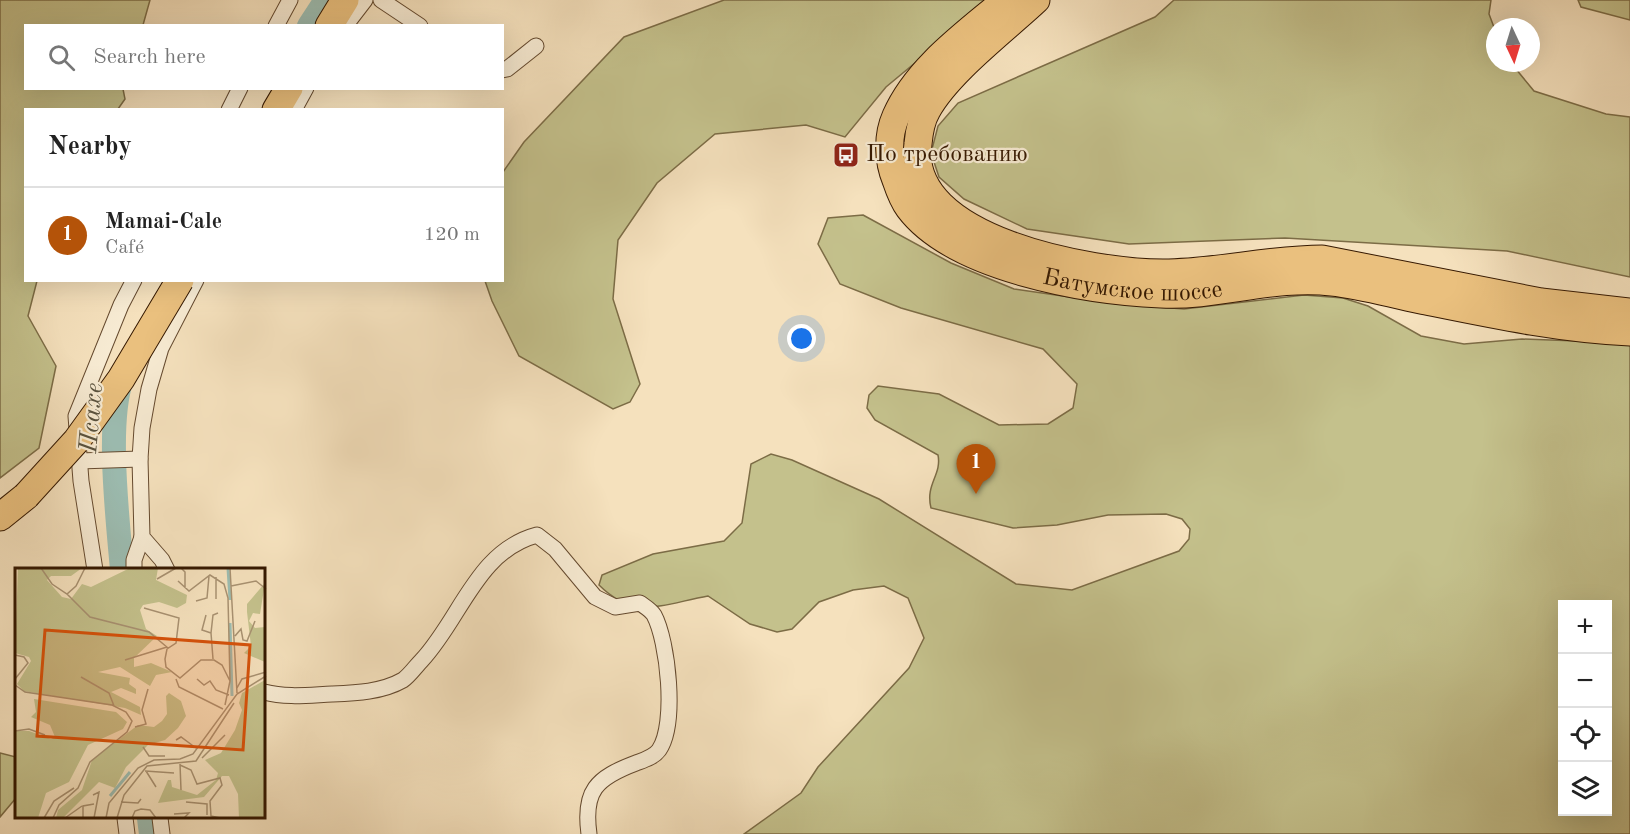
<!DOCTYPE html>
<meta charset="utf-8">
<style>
body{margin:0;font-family:"Old Standard TT",serif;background:#f6f6f6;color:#222}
.controls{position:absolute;right:18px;bottom:18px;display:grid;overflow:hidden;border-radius:0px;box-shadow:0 6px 24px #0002}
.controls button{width:54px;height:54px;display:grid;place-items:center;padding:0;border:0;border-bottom:2px solid #e0e0e0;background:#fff;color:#222;font:30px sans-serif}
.compass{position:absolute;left:1486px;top:18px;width:54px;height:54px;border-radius:50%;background:#fff;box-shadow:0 6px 24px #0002;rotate:176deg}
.you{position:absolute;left:802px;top:339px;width:21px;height:21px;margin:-15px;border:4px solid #fff;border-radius:50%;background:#1a73e8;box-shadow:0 0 0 9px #1a73e833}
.badge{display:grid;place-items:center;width:39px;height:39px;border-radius:50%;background:#b45309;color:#fff;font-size:20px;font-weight:700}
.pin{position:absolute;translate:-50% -50px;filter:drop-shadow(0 2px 3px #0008)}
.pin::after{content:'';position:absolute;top:32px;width:21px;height:18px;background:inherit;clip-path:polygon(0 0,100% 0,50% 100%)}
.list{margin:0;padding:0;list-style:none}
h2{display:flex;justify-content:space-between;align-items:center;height:78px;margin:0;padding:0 24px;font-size:26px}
h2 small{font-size:20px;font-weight:400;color:#767676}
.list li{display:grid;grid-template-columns:39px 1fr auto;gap:18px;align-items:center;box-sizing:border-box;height:96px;padding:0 24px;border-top:2px solid #e0e0e0}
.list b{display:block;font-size:22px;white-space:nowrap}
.list p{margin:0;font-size:20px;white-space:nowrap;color:#767676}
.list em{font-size:20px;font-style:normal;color:#767676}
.icon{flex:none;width:33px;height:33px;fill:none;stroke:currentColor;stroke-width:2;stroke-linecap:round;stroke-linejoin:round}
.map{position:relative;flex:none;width:1630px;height:834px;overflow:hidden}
.search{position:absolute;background:#fff;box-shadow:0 6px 24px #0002;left:24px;top:24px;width:480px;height:66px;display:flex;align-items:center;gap:15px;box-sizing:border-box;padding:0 21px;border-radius:0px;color:#767676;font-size:22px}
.panel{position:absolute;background:#fff;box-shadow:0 6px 24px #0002;left:24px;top:108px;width:480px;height:174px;border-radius:0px}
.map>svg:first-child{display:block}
</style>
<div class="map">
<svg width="1630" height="834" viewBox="0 0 1630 834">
<rect width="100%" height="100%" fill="#f5e1bd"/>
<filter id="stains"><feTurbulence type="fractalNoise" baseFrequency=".00333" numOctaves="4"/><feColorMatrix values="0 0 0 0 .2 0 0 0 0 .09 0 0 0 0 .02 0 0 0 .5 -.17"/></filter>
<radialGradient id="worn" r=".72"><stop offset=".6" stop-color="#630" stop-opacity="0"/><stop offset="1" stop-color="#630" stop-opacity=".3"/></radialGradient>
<g fill="#c4c18c" stroke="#7c6c46" stroke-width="1.5" fill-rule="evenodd">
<path d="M0,0H150L143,25L26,26V88L123,89L125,99L118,109L26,110V280L37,281L28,316L56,366L39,448L0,478Z"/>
<path d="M724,0H991L886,87L845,137L806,125L715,134L657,183L618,240L613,299L640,384L630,402L613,409L519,356L492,301L485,281L502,280L503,172L524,142L624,37Z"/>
<path d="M1174,0H1491L1489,14L1495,30V63H1511L1534,91L1606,114L1630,117V277L1507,251L1285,238L1129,244L1027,229L964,199L939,177L931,153L938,126L958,103L1155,17Z"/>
<path d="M1578,0H1630V20L1581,7Z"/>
<path d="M863,215L951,263L1014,289L1118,304L1184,309L1304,295L1343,298L1368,306L1421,336L1464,344L1522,339L1630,343V834H744L801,793L818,767L909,668L924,638L908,598L884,586L853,590L819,602L792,629L777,632L750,624L708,596C663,604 635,621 599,585L602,575L653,554L724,541L742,523L751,464L771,454L792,460L879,499L1016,584L1072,590L1179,551L1189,539L1190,529L1182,519L1166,514L1108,515L1057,525L1013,528L931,508C925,484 942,475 938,455L875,420L867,408L869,395L878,386L939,394L999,425L1048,424L1073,408L1077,384L1043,349L901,308L840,284L818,244L828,218ZM1562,604H1608V812H1562Z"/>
<path d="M0,753L16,757V798L0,817Z"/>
</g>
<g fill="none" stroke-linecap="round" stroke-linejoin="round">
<g stroke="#9cbdb2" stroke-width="24">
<path d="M309,26L326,0"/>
<path d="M122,379C106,422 118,522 122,570"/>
<path d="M149,818L151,834"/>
</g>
<g stroke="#654a2f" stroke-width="17">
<g id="street">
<path d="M381,0L420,26"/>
<path d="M276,26L290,0"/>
<path d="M345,26L365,0"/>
<path d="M502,70L507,69L536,46"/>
<path d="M229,110L240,88"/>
<path d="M294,110L306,88"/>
<path d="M79,461L140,459"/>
<path d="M95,570L81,481L76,416L121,305L134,280"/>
<path d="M134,570V560L142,537"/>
<path d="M167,570L162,560L142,537L140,459L142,428L149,389L161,348L196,280"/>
<path d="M264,692C287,698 309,695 332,694C356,693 382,692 403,680C410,675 416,666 422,660C461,618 477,551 537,535L555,549L595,597L615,607L640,603C644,606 651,610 654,615C668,641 677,724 659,750C654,757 644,760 636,763C596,778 583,791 589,834"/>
<path d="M125,818L127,834"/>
<path d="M160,818L162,834"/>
</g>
</g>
<g stroke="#351800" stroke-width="29">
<g id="highway">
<path id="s1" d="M1006,0C967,33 917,68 896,116C887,136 888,161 896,180C899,189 903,200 909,208C955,269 1089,291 1161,294C1218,297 1274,275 1332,282C1362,285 1391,294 1421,300C1490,314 1560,329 1630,332"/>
<path d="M1036,0C1004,30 948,72 927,110C921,120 919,133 918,144C904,241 1095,273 1163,273C1216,273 1268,259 1322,259L1541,302L1630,312"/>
<path d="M329,26L345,0"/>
<path d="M276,110L289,88"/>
<path d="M0,517L26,496"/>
</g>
</g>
<use href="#street" stroke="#f8ecd4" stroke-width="15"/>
<use href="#highway" stroke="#eac07e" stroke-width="27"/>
<g stroke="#351800" stroke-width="29" stroke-linecap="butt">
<path id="highway-bridge" d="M26,496L77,440L121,379L180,280"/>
</g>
<use href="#highway-bridge" stroke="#eac07e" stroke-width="27"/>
</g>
<defs>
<g id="bus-square" transform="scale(1.35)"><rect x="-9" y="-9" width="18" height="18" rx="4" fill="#8f2418" stroke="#f8ecd4"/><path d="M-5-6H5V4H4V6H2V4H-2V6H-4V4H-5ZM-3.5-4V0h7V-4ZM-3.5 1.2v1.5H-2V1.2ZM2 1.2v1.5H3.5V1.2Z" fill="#fff"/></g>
</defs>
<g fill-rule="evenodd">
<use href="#bus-square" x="846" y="155"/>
</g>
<g text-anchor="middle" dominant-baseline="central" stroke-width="4.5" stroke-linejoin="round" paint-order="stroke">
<g font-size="24" fill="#351800" stroke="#f8ecd4" text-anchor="start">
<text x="866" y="155">По требованию</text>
</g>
<g font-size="24" fill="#351800" stroke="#f8ecd4">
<text stroke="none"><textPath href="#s1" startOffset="502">Батумское шоссе</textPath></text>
</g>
<g font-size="26" font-style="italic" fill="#59523e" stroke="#f8ecd4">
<text transform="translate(92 418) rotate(-85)">Псахе</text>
</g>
</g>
<g transform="translate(15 568)">
<rect width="250" height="250" fill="#f5e1bd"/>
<path d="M3,0H67L56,8H36L32,12L47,29L56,31L67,16L76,19L115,0H143L141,12L172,27L171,35L162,40L144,34L128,37L125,42L131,61L142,68L119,90V99L136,95L157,104L141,107L135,118L105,99L83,104L115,110L114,116L121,121V126L106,120L96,124L125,139L126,147L110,140L9,123L2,116L16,93L14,89L0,85ZM250,15L245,46L238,45L234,53L240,60L250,59V94L229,85L236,78L232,44V36ZM250,112V250H224L223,226L214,208H207L189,229L143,235L153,212H156L157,219L182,227L201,212L203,205L190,192L206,185L220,162L227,142L224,135L227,125ZM154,125L166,133L171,148L163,160L150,172L133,177L111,199L100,220L84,214L48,250H41L43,242L67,222L77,192L123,157L139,159L147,153L152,146L151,128ZM19,131L101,144L112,154L108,161L73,177L54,214L31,225L23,250H0V163H14L36,171L40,169L35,157L16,149L21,144Z" fill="#c4c18c"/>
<path fill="none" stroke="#9cbdb2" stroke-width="3" d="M213,0L215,32M215,55L217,128M95,228L115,204"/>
<path fill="none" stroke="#a89171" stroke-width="1.5" d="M26,0L37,16L52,26L61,18L70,0M166,0L170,4V20M215,0L222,125M201,9V31M142,11L161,0M163,13L174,23L195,7L209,16L213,30L215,113M216,18L241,13L251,21M52,26L75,49L134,64L153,80M181,33L192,30L194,8M129,40L164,50L161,75L152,81L150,91L151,99L165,110L186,92H199L207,97L215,113L210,137M191,47L187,62L196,65M220,68L226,61L228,72L232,73L240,53M0,87L9,89L13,95L0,111M198,91L196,65L198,47L203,45M110,92L152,79M66,109L94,125L99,138M161,111L164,119L208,141M182,111L189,117L195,113L201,122L214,127M0,117L10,124L97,137L111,144L117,153L112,164L75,194L63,220L44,237L38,250M222,120L227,111L251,104M120,159L131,156L127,142L133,121M0,163L14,161L30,167M161,172L166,169L181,180M128,179L134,188H150M187,190L210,167M165,196L166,222M165,197L176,202L182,216L205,210L207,217L195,233L196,248L205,250M130,203L159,205M131,203L141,219M78,227L84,224L79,250M106,234L123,235L126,231M171,234L192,236V247M159,246L174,245L169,250M29,250L39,233L59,220M50,250L67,238M68,250V238L79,236M91,250L94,235L123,200L139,192L165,191L178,186L222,126L251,108M102,250L109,227L132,198L181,193L219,135M117,250L120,243L126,241L135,242L141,250"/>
<path fill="#d6520b" fill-opacity="0.15" stroke="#d6520b" stroke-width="3" d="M30,62L235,77L228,182L22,168Z"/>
<rect width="250" height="250" fill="none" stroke="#351800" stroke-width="3"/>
</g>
<rect width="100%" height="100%" filter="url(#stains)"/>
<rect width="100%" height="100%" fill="url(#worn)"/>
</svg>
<div class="controls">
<button>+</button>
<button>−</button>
<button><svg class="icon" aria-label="locate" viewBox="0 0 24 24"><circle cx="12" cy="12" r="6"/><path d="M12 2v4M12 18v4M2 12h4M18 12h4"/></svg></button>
<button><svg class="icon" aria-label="layers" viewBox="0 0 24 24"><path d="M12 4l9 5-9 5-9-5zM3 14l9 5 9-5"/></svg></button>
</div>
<svg class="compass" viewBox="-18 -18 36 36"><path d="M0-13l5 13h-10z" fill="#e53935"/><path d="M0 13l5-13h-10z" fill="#767676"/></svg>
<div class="you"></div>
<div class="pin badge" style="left:976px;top:494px">1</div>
<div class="search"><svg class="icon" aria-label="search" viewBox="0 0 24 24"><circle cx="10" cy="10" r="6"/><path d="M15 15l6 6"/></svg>Search here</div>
<section class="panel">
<h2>Nearby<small></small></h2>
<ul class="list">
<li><span class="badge">1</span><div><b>Mamai-Cale</b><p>Café</p></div><em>120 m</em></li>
</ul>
</section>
</div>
